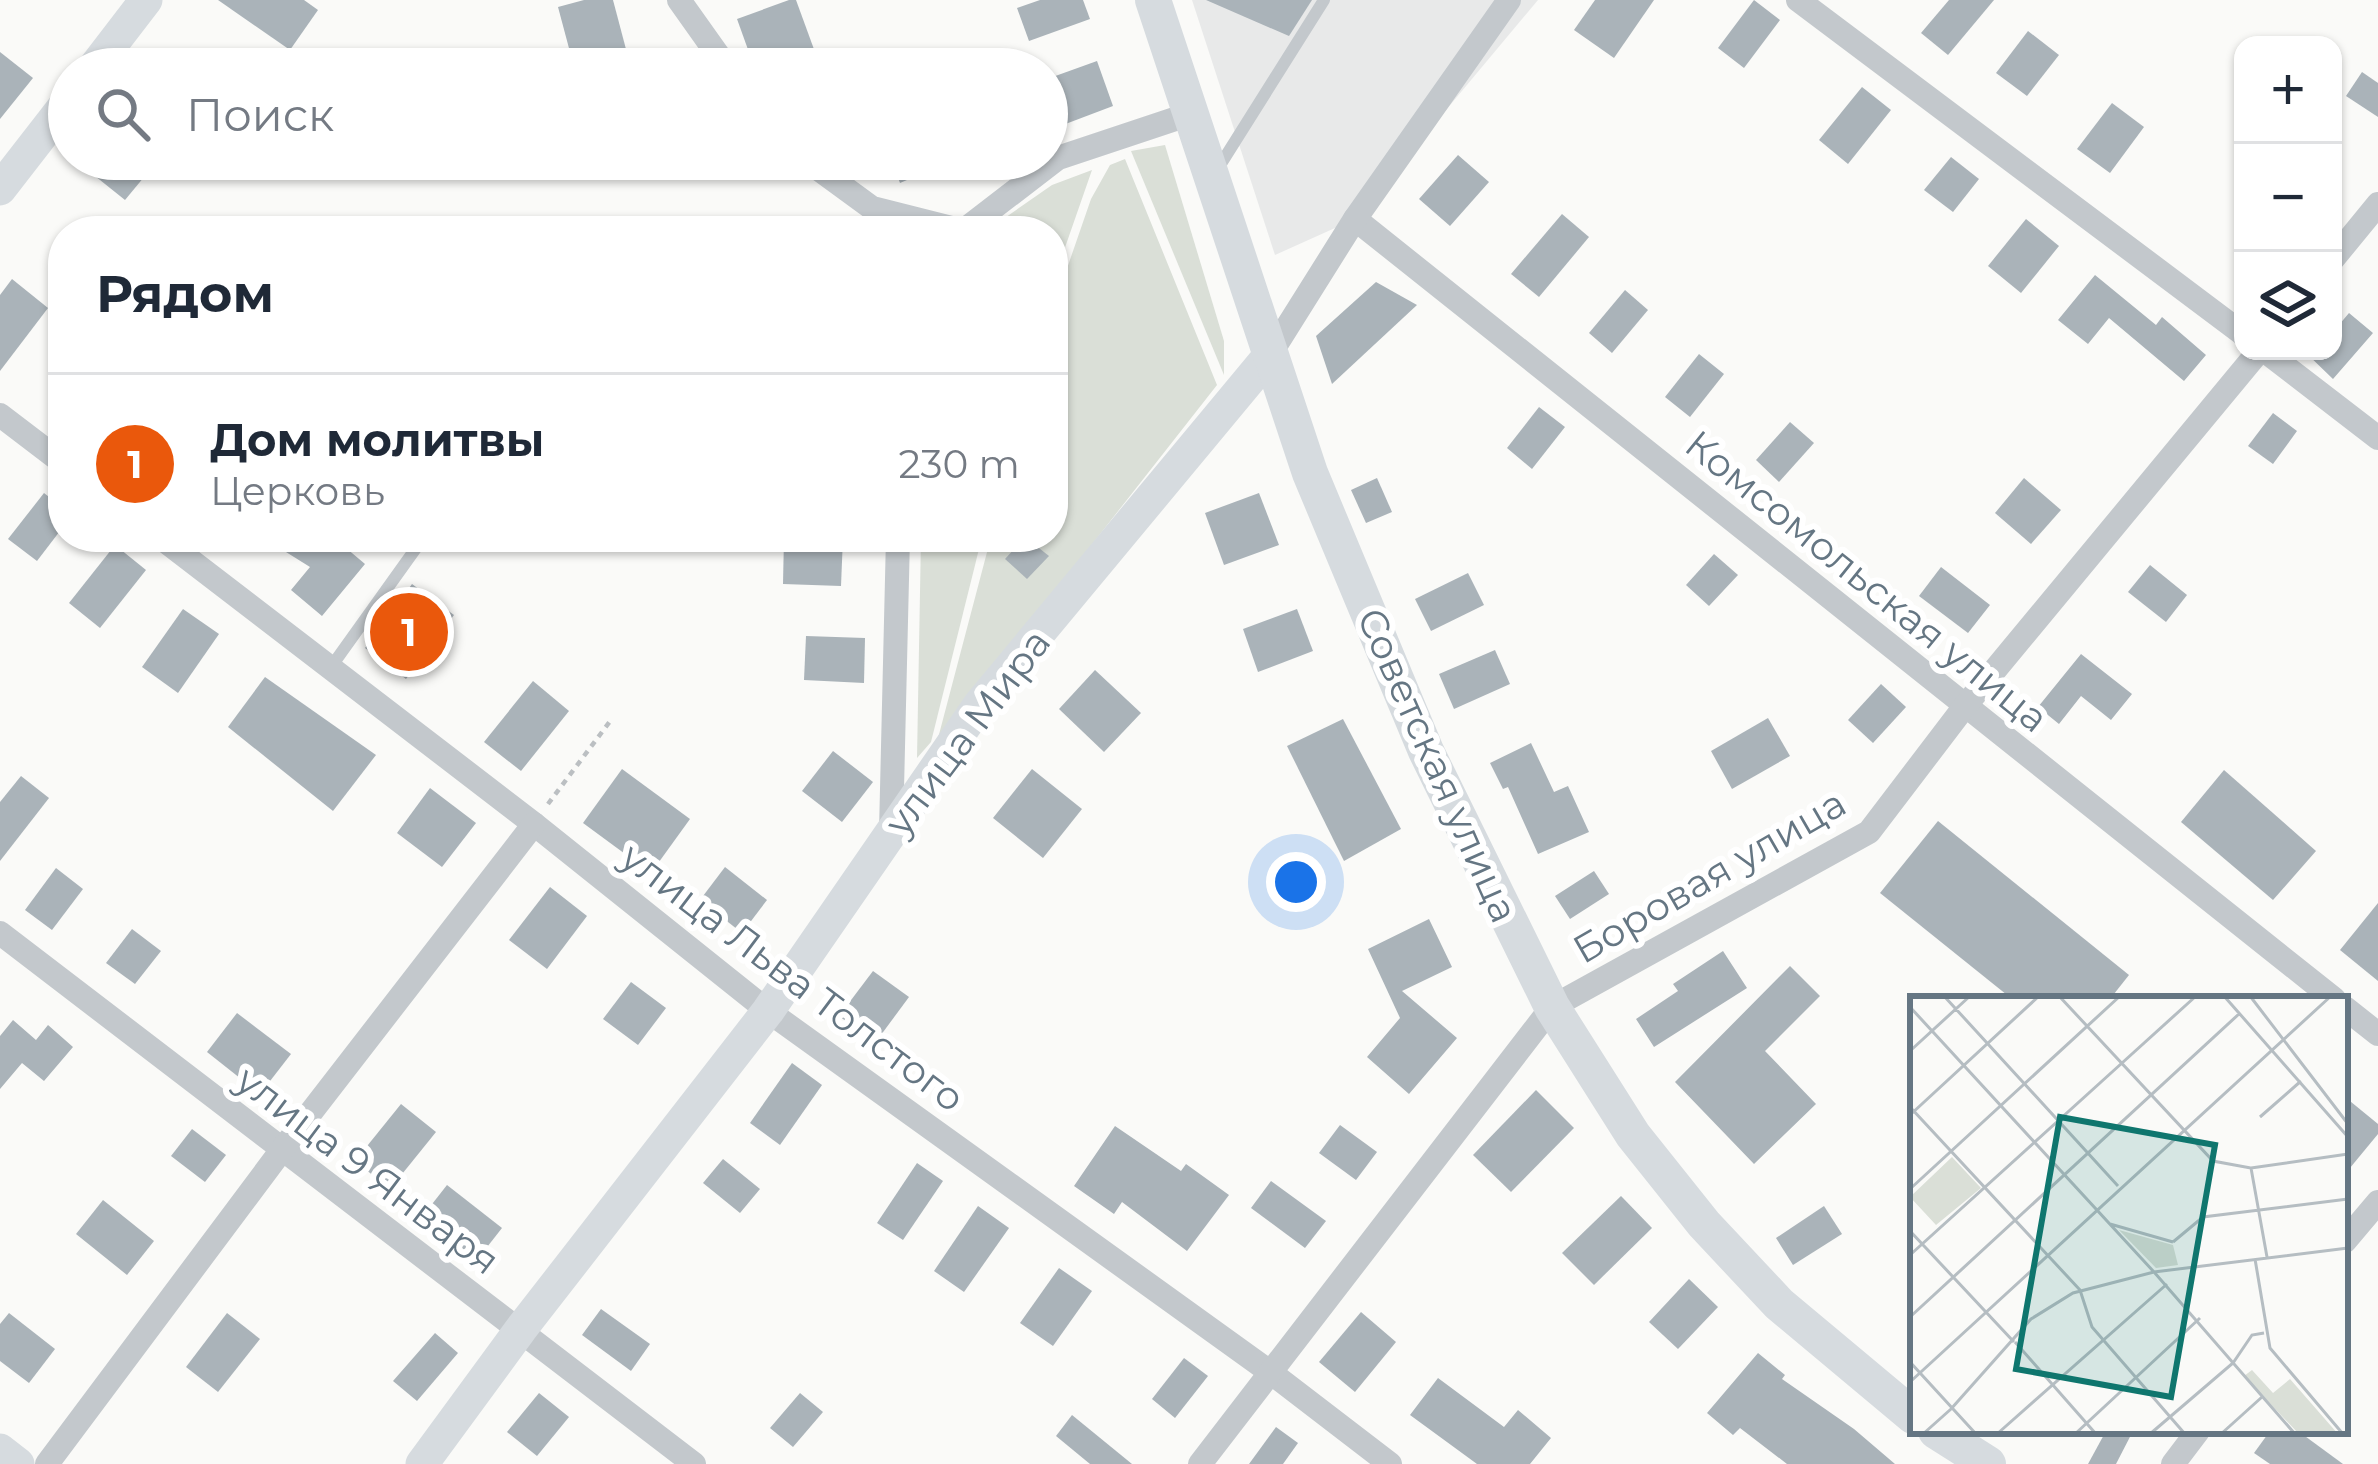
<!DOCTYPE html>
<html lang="ru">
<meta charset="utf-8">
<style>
body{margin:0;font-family:Montserrat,sans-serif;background:#f6f6f7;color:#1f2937}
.controls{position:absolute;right:36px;top:36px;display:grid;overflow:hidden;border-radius:24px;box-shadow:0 3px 9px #0004}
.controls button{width:108px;height:108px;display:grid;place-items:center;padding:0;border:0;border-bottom:3px solid #e0e1e3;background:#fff;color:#1f2937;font:60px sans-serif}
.you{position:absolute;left:1296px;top:882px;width:42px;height:42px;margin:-30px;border:9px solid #fff;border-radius:50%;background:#1a73e8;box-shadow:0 0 0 18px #1a73e833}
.badge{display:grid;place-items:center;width:78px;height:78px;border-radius:50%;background:#ea580c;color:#fff;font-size:39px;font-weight:700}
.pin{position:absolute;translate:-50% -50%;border:6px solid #fff;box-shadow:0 3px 12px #0006}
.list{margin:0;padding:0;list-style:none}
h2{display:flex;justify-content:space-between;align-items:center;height:156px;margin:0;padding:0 48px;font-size:51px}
h2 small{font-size:39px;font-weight:400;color:#747a83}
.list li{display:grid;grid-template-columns:78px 1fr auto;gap:36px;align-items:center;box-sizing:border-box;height:180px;padding:0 48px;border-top:3px solid #e0e1e3}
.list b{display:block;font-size:45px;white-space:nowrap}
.list p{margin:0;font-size:39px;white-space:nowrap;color:#747a83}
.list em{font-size:39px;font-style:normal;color:#747a83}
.icon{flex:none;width:66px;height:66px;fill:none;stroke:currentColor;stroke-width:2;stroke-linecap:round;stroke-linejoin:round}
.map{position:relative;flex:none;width:2378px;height:1464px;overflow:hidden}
.search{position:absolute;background:#fff;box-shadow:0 3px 9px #0004;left:48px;top:48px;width:1020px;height:132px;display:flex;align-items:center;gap:30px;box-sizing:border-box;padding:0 42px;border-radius:66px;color:#747a83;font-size:45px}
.panel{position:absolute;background:#fff;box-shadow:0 3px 9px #0004;left:48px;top:216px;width:1020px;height:336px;border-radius:48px}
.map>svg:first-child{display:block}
</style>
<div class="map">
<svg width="2378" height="1464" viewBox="0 0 2378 1464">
<rect width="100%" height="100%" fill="#fafaf8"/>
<path fill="#e8e9e9" d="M1192,0H1538L1355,219L1275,255Z"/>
<g fill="#dadfd7">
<path d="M1165,145L1224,341V375L1131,151Z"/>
<path d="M1125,159L1217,385L937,742L991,537H1053V309L1091,199L1110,165Z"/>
<path d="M1092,170L1053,282V231H986L1052,185Z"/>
<path d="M921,537H982L931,742L917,758Z"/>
</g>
<g fill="#aab3b9">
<path d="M218,0H304L318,10L290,50Z"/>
<path d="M584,0H613L627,53L574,67L558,7Z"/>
<path d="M789,0H796L819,63L802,69H755L737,19Z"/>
<path d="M1040,0H1083L1090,19L1029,41L1017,8Z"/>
<path d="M1206,0H1312L1289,36Z"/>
<path d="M1595,0H1654L1614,58L1574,30Z"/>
<path d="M1754,0L1780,20L1744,68L1718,48Z"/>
<path d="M1949,0H1994L1948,55L1921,33Z"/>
<path d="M2028,31L2059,55L2027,96L1996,73Z"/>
<path d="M0,52L33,78L0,119Z"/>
<path d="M1097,61L1113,106L1047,131V79Z"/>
<path d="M2362,72L2378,83V117L2346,96Z"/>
<path d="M1862,87L1891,110L1848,164L1819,140Z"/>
<path d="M2112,103L2144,127L2110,173L2077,149Z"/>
<path d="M1458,155L1489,182L1450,226L1419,199Z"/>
<path d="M1951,157L1979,179L1953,212L1924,190Z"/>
<path d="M100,159H159L125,200L90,172Z"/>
<path d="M891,159H956L900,183Z"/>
<path d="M1562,214L1589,237L1539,297L1511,274Z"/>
<path d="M2026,219L2059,246L2021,293L1988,266Z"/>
<path d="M2095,275L2156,325L2162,317L2206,355L2184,381L2109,318L2088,344L2058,320Z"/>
<path d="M12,279L48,308L0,371V295Z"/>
<path d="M1376,282L1417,305L1332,384L1316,336Z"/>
<path d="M1625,290L1648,310L1612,353L1589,333Z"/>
<path d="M2349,313L2373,333L2333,379L2304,351H2333V332Z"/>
<path d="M1699,354L1724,374L1690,417L1665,397Z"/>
<path d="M1539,407L1565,427L1532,469L1507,448Z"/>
<path d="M2273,413L2297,431L2273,464L2248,446Z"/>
<path d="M1790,422L1814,443L1779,482L1756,460Z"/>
<path d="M1377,478L1392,512L1366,523L1351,490Z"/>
<path d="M2024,478L2061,510L2031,544L1995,513Z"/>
<path d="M44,493L63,508V527L37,561L8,539Z"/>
<path d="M1259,493L1279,545L1224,565L1205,513Z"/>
<path d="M262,537H333L365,564L322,616L291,590L310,567Z"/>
<path d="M784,537H843L841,586L783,584Z"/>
<path d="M1025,537L1049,556L1027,579L1005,559Z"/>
<path d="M115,545L146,570L100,628L69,603Z"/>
<path d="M1714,554L1738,575L1709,606L1686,585Z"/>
<path d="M2150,565L2187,595L2166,622L2128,592Z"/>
<path d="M1941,567L1990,605L1968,633L1919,596Z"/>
<path d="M1468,573L1484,605L1431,631L1415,599Z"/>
<path d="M412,584L454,615L406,679L365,648Z"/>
<path d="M183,609L219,634L178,693L142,667Z"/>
<path d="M1297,609L1313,651L1258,672L1243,629Z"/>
<path d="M806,636L865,638L864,683L804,680Z"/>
<path d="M1495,650L1510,684L1454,709L1439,674Z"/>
<path d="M2081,654L2132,694L2111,720L2081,696L2059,724L2038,707Z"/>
<path d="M1095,670L1141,713L1104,752L1059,709Z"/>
<path d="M265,677L376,755L333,811L228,727Z"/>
<path d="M533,681L569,711L521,771L484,742Z"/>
<path d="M1881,684L1906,707L1873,743L1848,720Z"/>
<path d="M1768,718L1790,756L1732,789L1711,751Z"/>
<path d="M1343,719L1401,829L1344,861L1287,746Z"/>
<path d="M1531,743L1554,792L1568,786L1589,832L1538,854L1508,787L1503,789L1490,763Z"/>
<path d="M833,751L873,782L842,822L802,791Z"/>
<path d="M622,769L690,819L651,873L583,823Z"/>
<path d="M1032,769L1082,809L1043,858L993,818Z"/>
<path d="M2224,770L2316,851L2273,900L2181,822Z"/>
<path d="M21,776L49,798L0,861V802Z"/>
<path d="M430,788L476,823L442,867L397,833Z"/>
<path d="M1938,821L2129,975L2110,999H2012L1880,893Z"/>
<path d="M725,867L767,900L742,933L700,900Z"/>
<path d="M56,868L83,889L52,930L25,910Z"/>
<path d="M1594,871L1609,894L1570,919L1555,896Z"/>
<path d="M550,887L587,916L547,969L509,940Z"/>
<path d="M2378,903V981L2340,950Z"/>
<path d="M1429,919L1452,967L1402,991L1457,1038L1409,1094L1367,1057L1400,1018L1368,949Z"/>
<path d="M132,929L161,951L135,984L106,963Z"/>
<path d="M1723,951L1747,988L1654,1047L1636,1019L1678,991L1673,984Z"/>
<path d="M1790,966L1820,996L1765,1051L1816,1104L1754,1164L1675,1082Z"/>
<path d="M873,971L909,997L875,1043L839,1016Z"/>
<path d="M631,982L666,1008L638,1045L603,1019Z"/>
<path d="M237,1013L291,1054L260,1094L207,1052Z"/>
<path d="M13,1020L36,1040L48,1025L73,1047L44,1081L22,1063L0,1089V1036Z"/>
<path d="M792,1063L822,1085L780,1145L750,1123Z"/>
<path d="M1536,1090L1574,1128L1511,1192L1473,1155Z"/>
<path d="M2345,1097L2378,1124V1134L2345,1174Z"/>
<path d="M401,1104L436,1132L390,1189L355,1161Z"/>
<path d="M1340,1125L1377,1152L1356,1180L1319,1153Z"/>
<path d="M1115,1126L1181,1171L1186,1164L1229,1195L1187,1251L1122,1202L1114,1214L1074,1186Z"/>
<path d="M192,1129L226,1155L205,1182L171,1156Z"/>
<path d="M723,1159L760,1189L740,1213L703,1183Z"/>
<path d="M917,1163L943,1181L903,1240L877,1223Z"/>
<path d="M1271,1181L1326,1221L1305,1248L1251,1208Z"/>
<path d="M447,1185L502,1228L473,1265L418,1222Z"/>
<path d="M1621,1196L1652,1228L1594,1285L1562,1253Z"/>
<path d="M103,1200L154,1241L127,1275L76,1234Z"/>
<path d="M978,1206L1009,1228L964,1292L934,1271Z"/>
<path d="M1824,1206L1842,1234L1793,1265L1776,1238Z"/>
<path d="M1059,1268L1092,1291L1053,1346L1020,1323Z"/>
<path d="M1689,1279L1718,1307L1678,1349L1649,1322Z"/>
<path d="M601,1309L650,1344L631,1371L582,1335Z"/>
<path d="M1361,1312L1396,1342L1355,1392L1319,1362Z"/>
<path d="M9,1313L55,1349L29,1383L0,1361V1324Z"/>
<path d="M227,1313L260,1339L218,1392L186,1367Z"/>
<path d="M435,1333L458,1353L417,1401L393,1381Z"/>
<path d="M1758,1353L1785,1375L1782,1379L1854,1429L1895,1464H1787L1740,1428L1733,1435L1707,1413Z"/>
<path d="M1184,1358L1208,1376L1175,1418L1152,1399Z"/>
<path d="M1438,1378L1504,1427L1518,1410L1551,1438L1530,1464H1477L1410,1415Z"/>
<path d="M539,1393L569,1417L537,1456L507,1432Z"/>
<path d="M800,1393L823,1412L793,1447L770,1428Z"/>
<path d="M1072,1415L1132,1464H1090L1056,1436Z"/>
<path d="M1276,1427L1298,1443L1283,1464H1249Z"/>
<path d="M2106,1431H2133L2116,1464H2088Z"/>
<path d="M2270,1431H2298L2343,1464H2270L2254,1453Z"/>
</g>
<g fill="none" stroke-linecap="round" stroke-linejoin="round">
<path stroke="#bbbfc2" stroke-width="4.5" stroke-dasharray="6 6" stroke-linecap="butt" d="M548,804L611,720"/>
<g stroke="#c3c8cc" stroke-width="12">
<path d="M1217,170L1324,0"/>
<path d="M331,667L424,537"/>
</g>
<g stroke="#c3c8cc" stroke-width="24">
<path d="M679,0L728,69"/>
<path d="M1798,0L2243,334"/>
<path d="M805,159L872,208L963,231"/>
<path d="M1355,219L2334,999"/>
<path d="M963,231L1058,158L1193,113"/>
<path d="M2333,259L2378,204"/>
<path d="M2265,351L2378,438"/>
<path d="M1269,356L1355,219L1509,0"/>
<path d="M0,415L63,463"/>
<path d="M160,537L534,824L768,1011L1270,1372L1390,1464"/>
<path d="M891,831L898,537"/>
<path d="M0,933L694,1464"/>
<path d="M2345,1008L2378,1034"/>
<path d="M2345,1241L2378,1202"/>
<path d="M47,1464L281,1151L534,824"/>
<path d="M1200,1464L1552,1007L1869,832L1965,706L2259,351"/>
<path d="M2173,1464L2198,1431"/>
</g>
<g stroke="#d6dbdf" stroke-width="33">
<path d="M93,69L146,0"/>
<path d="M0,189L69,100"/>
<path d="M0,1450L18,1464"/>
<path d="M422,1464L521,1329L768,1011L980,704L1269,356"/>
</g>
<g stroke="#d6dbdf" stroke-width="36">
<path d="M1153,0L1310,473L1426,751L1552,1007L1633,1135L1704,1224L1779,1304L1913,1416"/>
<path d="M1936,1431L1988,1464"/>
</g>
</g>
<g text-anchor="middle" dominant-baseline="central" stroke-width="12" stroke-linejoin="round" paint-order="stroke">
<g font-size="39" fill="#657683" stroke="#fff">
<text transform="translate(1867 581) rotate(39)">Комсомольская улица</text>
<text transform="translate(967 732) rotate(-53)">улица Мира</text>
<text transform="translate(1438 765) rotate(66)">Советская улица</text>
<text transform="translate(1709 876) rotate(-30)">Боровая улица</text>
<text transform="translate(793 977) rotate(37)">улица Льва Толстого</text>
<text transform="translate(368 1170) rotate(37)">улица 9 Января</text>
</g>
</g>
<g transform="translate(1910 996)">
<rect width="438" height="438" fill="#fafaf8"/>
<path d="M42,161L71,192L26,229L0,201ZM209,234L263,249L268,269L246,272ZM342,374L363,397L380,383L428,438H389L334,380Z" fill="#dadfd7"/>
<path fill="none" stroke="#b5bdc2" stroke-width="3" d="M34,0L208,190M149,0L303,165L341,172L357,261M314,0L438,141M340,0L438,128M0,11L244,276M0,55L60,0M212,67L286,0M0,111L170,294L182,331L275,438M0,119L129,0M350,121L391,85M341,172L438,158M0,193L210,0M200,228L263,246M0,235L104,346M263,246L293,221L438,203M0,259L212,67M345,263L360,352L433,438M244,276L385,438M0,321L330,17M105,346L186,438M0,366L66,438M0,386L421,0M41,413L121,323L163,297L244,276L438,252M13,438L41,413M87,438L257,288M165,438L290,322M240,438L323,367L342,339L354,337M311,438L352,401"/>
<path fill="#0f766e" fill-opacity="0.15" stroke="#0f766e" stroke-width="6" d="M150,121L305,149L261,401L106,373Z"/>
<rect width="438" height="438" fill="none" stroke="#657683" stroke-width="6"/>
</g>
</svg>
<div class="controls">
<button>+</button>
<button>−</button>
<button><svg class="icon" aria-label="layers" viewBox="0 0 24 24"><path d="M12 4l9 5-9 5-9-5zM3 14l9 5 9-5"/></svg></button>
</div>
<div class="you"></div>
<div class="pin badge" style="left:409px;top:632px">1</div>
<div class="search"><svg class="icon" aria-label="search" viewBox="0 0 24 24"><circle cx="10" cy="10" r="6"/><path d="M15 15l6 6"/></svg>Поиск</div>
<section class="panel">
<h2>Рядом<small></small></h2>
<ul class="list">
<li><span class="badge">1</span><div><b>Дом молитвы</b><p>Церковь</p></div><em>230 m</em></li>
</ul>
</section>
</div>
